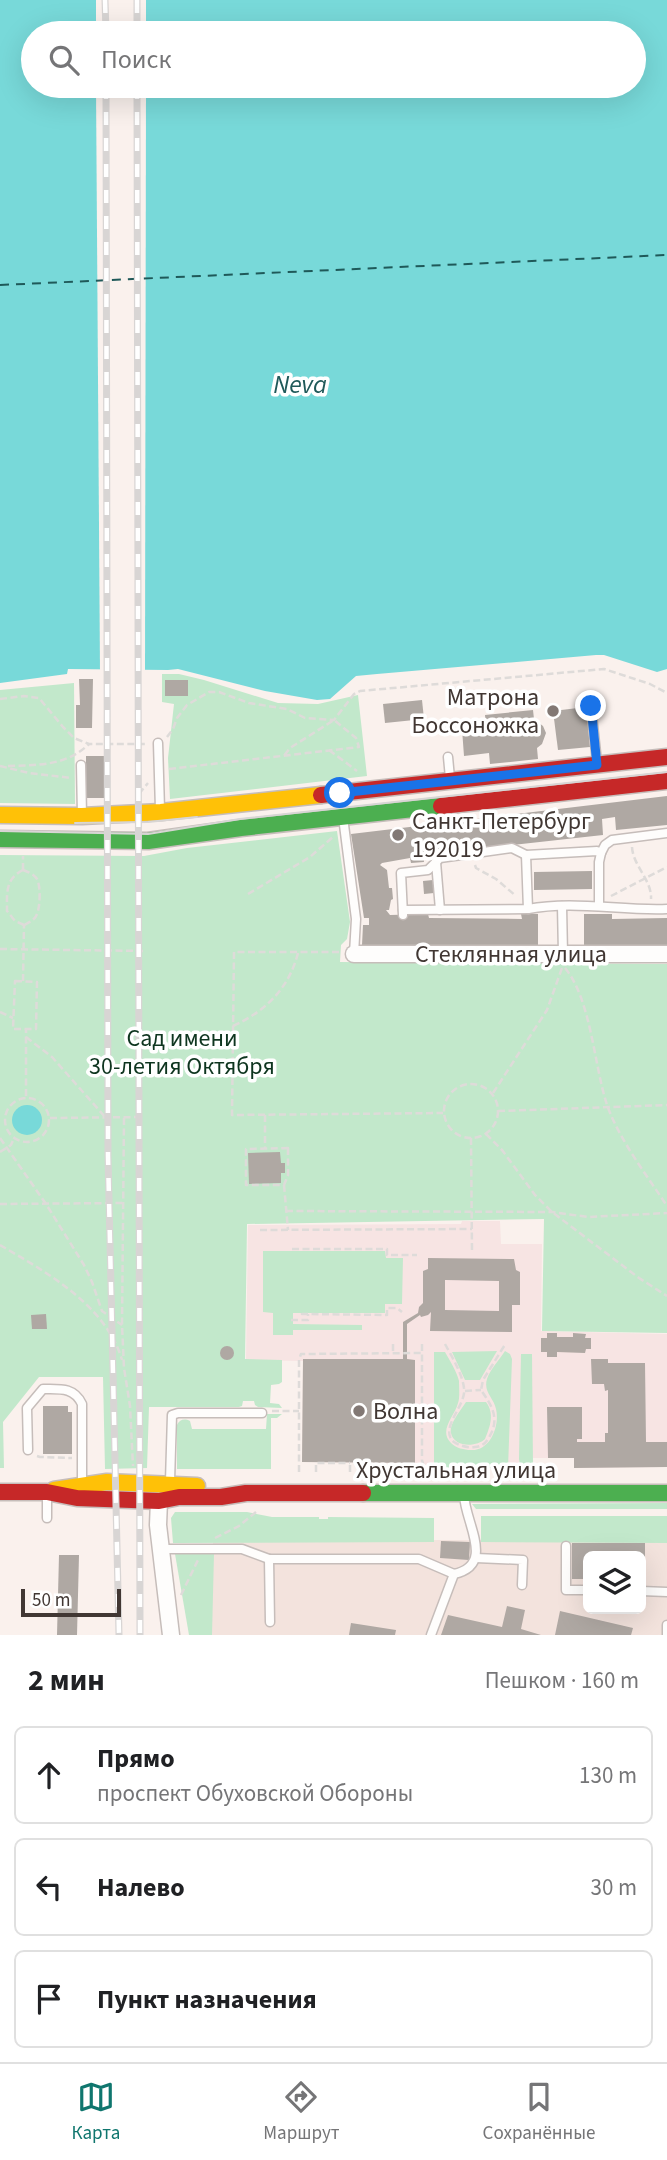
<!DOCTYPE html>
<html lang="ru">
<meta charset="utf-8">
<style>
body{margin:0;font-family:"Source Sans 3",sans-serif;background:#f2f2f2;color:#202124}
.controls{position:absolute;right:21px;bottom:21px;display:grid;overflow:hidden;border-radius:10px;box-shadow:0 7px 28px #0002}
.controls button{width:63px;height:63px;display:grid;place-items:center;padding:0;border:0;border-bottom:2px solid #e0e0e0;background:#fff;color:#202124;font:35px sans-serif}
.scale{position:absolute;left:21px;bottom:18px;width:100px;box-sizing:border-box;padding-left:7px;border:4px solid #413733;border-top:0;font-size:19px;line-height:24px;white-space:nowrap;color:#413733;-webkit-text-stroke:5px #fff;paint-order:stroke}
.stop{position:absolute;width:21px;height:21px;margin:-16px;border:5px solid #1a73e8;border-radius:50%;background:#fff}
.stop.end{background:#1a73e8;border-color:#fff;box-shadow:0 2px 7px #0008}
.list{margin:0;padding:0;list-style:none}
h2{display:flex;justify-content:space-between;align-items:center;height:91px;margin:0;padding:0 28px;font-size:30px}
h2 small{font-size:23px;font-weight:400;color:#757577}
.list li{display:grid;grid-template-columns:46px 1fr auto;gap:21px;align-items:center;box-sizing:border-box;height:98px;margin:0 14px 14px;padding:0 14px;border:2px solid #e0e0e0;border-radius:10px}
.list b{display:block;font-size:26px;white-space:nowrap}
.list p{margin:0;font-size:23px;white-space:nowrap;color:#757577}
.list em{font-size:23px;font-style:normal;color:#757577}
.icon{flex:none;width:38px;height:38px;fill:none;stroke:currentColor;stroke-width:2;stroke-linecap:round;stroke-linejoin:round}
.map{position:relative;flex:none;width:667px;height:1635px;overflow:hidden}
.search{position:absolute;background:#fff;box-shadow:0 7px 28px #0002;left:21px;right:21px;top:21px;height:77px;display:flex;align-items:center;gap:18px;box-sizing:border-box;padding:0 24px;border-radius:38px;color:#757577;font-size:26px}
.sheet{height:427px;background:#fff}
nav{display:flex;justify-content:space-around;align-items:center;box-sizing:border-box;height:98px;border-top:2px solid #e0e0e0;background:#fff;font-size:19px;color:#757577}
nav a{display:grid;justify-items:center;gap:4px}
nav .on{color:#0f766e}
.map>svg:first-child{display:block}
</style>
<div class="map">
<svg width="667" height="1635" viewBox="0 0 667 1635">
<rect width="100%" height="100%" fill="#faf1ed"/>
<path fill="#f3e3dd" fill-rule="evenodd" d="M441,1540L667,1541V1635H210L213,1542ZM588,1556H641V1609H588Z"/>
<path fill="#f7e4e3" d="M462,1221H500L501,1244H542L541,1331L667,1334V1467L574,1468V1458H533V1468H417V1463L302,1462L303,1361L246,1360L248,1225L461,1224Z"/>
<g fill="#c2e8cb">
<path d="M162,674H179L204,680L278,703L318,704L358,695L367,776L170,799L168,758L174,704L162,702Z"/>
<path d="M74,683L75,804L0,803V690Z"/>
<path d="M337,831L350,922L347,939L341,945L340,962L667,964V1333L542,1331L544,1219L247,1224L245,1359L282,1360V1382L279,1384L271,1385L270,1403L279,1404L282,1408L258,1407L255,1405L254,1401H243L242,1406L239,1407H149L147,1468L105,1469L103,1377H39L3,1422L4,1468H0V855L144,856L187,848Z"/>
<path d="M263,1251H385L386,1258H403L402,1304H385V1313H293V1324L362,1325V1330H293V1335H273V1313L263,1312Z"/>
<path d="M497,1351L480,1380H465L452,1352Z"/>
<path d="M505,1351L510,1354L512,1359L508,1468H434V1352H445C450,1361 457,1372 459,1381C459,1387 460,1398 458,1403C455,1416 438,1430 451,1443C456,1448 464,1450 471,1450C490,1451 500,1426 496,1409C494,1398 483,1392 487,1379C490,1370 499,1360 505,1351Z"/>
<path d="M521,1354H532L533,1468H522L520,1466L519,1459Z"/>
<path d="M466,1402H486C495,1414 490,1427 485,1439C477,1447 454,1448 451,1433C449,1424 461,1410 466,1402Z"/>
<path d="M267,1414H282L277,1418H271V1469H177V1425C179,1420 184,1418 190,1421L192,1429H266Z"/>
<path d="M667,1503V1509H476L472,1504Z"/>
<path d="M175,1512H247L272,1517H319V1519H328V1517L434,1518V1542L173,1543L171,1518Z"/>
<path d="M481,1516H667V1543L481,1542Z"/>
<path d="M175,1554H214L212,1635H189Z"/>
</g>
<g fill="#78d9d9" fill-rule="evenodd">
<path d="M0,0H667V669L657,672L604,655H596L377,674L356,676L330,699L317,700L265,691L178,669L168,670L68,669L67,674L0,683ZM33,33H634V86H33Z"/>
<circle cx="27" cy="1120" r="15"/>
</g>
<g fill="#faf1ed">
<rect x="96" y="0" width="50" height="33"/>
<path d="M96,86H146L145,673H100Z"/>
</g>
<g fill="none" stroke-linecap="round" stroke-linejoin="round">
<path stroke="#1f5959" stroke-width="2" stroke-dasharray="9 7" stroke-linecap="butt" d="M0,285L667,255"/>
</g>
<g fill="#afa8a3" fill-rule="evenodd">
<path d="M79,679H93L92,728H76V705H80Z"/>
<rect x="165" y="680" width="23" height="16"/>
<path d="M422,700L424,719L385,723L383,704Z"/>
<path d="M586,707L590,747L558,750L553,711Z"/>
<path d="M533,710L534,719L543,726L546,733L542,744L537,748L538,759L490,764L489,753L464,756L462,729L486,727L485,715Z"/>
<rect x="86" y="756" width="19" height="42"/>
<path d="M667,796V825L616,830L615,817L602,819L603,835L423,855L424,862L411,863L410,858L382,863L380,865L387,870L389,888H392L393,899L391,900L389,910H386L390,915L428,914L429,918L522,919L521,914H538V946L362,945L363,925H369V918H364L351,834Z"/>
<path d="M592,871V889L534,890V872Z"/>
<path d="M433,880L434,893L424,894L423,881Z"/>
<path d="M584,914H612V919L667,918V946L584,947Z"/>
<path d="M280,1152L281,1163H285V1173H281V1183L249,1184L248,1153Z"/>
<path d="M428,1258L514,1259L516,1270L520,1272V1305H512V1332L430,1331L431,1312L428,1315L421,1317L420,1315L407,1324V1359L415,1360V1463L302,1462L303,1359H403V1322L418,1313L419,1307L423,1303V1271L428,1269ZM445,1280L499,1281V1311L445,1310Z"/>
<path d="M46,1314L47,1329H32L31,1315Z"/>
<path d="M547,1333H557V1337H573V1333L586,1334L585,1338H591V1349H586L585,1353L557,1352V1357H547V1352H541V1338H547Z"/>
<circle cx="227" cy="1353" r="7"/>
<path d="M591,1359H608V1363H645L646,1442H667V1467L574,1468V1458H548L547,1407H582V1439H577V1442H605V1433H608V1390L605,1391L604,1384H592Z"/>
<path d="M43,1406H68V1412H72V1454H43Z"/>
<path d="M441,1541L470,1542L469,1560L440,1558Z"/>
<path d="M572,1543H645V1579H641V1556H588V1579H572Z"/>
<path d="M59,1555H79L77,1635H57Z"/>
<path d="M507,1606L525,1610L521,1629L541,1635H441L448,1615L502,1627Z"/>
<path d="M560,1611L633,1628L631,1635H555Z"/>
<path d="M351,1623L396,1630L395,1635H349Z"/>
</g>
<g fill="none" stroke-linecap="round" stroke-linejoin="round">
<g stroke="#c6bdba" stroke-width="11">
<g id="lane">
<path d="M591,706L597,762"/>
<path d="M158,743L160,809"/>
<path d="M448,757L450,778"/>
<path d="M81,765L82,815"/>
<path d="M343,817L356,919L354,954"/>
<path d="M526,855L528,909"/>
<path d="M436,862L440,910"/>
<path d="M599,905V862L601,853"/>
<path d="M562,906L563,954"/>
<path d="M403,910L528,909C574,900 620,911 667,909"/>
<path d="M403,915L401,873L428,870L440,858L512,848L526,855L597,851L601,853L605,845L612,840L667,833"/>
<path d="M28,1450L27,1408L43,1389C60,1389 74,1387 82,1404V1481"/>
<path d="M170,1481L172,1415L178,1413H262"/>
<path d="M47,1518V1495"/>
<path d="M566,1546V1590H588"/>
<path d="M162,1549H242L269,1559"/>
<path d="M476,1558L523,1560L522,1585"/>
<path d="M641,1591L667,1592"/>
<path d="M270,1622L269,1559H419L454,1574"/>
<path d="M431,1635L454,1574C496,1565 465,1523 464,1495"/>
<path d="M667,1635V1625"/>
</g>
</g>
<g stroke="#c6bdba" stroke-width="19">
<g id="street">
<path d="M354,954H667"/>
<path d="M159,1501L158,1525L171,1635"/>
</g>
</g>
<g stroke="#c6bdba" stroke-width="19">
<g id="fast">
<path d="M0,839L148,841L241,828L441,806"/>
<path d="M363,1493H667"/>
</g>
</g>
<g stroke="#c6bdba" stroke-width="19">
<g id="slow">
<path d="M0,815L82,816L161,812L321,795"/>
<path d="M54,1490L107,1482L197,1486"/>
</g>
</g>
<g stroke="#c6bdba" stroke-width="19">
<g id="jam">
<path d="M321,795L667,757"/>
<path d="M441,806L667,781"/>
<path d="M0,1492H47L77,1498L159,1501L179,1497H221L246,1493H363"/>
</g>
</g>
<g stroke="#dedbd9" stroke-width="2.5" stroke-dasharray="7 3.5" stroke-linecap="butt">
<path d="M0,699L24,696L39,698L63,727L74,738L89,744H148"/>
<path d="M167,737L173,729L177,718L187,705L209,692H219L249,703L287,709L305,718L334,720L354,694L360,691L604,669L650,684L667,693"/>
<path d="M329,750L357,771"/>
<path d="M0,766L29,773L72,778"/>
<path d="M8,766C38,765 66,766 89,744"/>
<path d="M169,769L359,747L356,738L334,720L290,748L283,757"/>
<path d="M139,794L148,783"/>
<path d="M632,847C633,866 652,880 651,899"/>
<path d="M475,865L476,868L496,879L516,896"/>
<path d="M23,870C5,879 7,893 7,911L15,921L24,925"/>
<path d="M23,870C28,872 34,874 37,879C41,887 40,907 37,914C35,920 30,922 24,925"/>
<path d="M23,870V856"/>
<path d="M248,894L310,857L334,836"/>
<path d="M611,896L667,867"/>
<path d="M0,949L143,951"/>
<path d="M339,952H234L232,1115L443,1113"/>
<path d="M565,968C591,999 594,1065 607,1105C620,1141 646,1174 667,1206"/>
<path d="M15,981L37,982L36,1029H13Z"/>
<path d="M23,981L24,925"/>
<path d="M0,1012L13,1018"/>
<path d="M233,1026C266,1011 289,988 298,953"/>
<path d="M26,1037L52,1057L106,1118"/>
<circle cx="471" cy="1111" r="27"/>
<path d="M493,1093L547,1010L562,968"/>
<path d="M26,1096V1029"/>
<circle cx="27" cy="1120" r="22"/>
<path d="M498,1111L667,1105"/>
<path d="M265,1115V1148"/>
<path d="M50,1118L144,1117"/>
<path d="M124,1118L122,1325L124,1368L130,1406L133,1466"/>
<path d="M486,1134L502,1150L535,1195L552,1212L639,1278L667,1296"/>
<path d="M0,1138L46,1204L84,1265L92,1282L102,1311L122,1325"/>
<path d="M471,1138L472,1251"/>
<path d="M288,1148V1175L284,1185H246V1149Z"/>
<path d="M0,1152L11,1145L14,1138"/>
<path d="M284,1185L288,1230"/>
<path d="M0,1204L123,1203"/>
<path d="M286,1211L552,1212L588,1217L667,1213"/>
<path d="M260,1230L472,1229"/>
<path d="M0,1245C46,1272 106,1305 122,1360"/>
<path d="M292,1249H387V1255H417"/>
<path d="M302,1313V1314L387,1315V1308H397L402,1312"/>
<path d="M291,1320H308V1314"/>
<path d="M393,1344V1353"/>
<path d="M422,1344V1460L424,1468"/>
<path d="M445,1344C452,1357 462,1373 464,1388C467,1405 438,1429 454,1442C460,1446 468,1448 475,1447C480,1447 485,1444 488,1439C501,1419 492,1406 481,1390L483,1380L506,1343"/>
<path d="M465,1391L481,1390"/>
<path d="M272,1411H299"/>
<path d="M37,1456L40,1457L72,1458"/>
<path d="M514,1466L521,1468"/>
<path d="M299,1472V1360L301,1354L422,1353"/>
<path d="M316,1472V1463H350"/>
<path d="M350,1472V1462"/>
<path d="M215,1538L239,1526L256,1512"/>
<path d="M181,1595L198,1560"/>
</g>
<use href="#lane" stroke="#fefdfc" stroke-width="8"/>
<use href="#street" stroke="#fefdfc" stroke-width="16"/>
<use href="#fast" stroke="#4caf50" stroke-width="16"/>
<use href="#slow" stroke="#ffc107" stroke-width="16"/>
<use href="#jam" stroke="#c62828" stroke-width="16"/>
<g stroke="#d8d5d4" stroke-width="2">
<path d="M75,823L148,822L197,817"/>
<path d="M0,831L148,834L240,819L667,772"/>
</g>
<g stroke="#d8d5d4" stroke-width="7">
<g id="rail">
<path d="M105,0L106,33"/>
<path d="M137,0V33"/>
<path d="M106,86L108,1156L119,1635"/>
<path d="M137,86L140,1635"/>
</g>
</g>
<use href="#rail" stroke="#fff" stroke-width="4.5" stroke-dasharray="13" stroke-linecap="butt"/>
</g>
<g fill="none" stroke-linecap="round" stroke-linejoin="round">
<path stroke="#1a73e8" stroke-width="9" d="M340,793L597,765L591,706"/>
</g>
<g fill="#827874" stroke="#fff" stroke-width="2.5">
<circle cx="553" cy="711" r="7"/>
<circle cx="398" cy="835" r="7"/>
<circle cx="359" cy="1411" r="7"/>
</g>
<g text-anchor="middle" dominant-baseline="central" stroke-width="7" stroke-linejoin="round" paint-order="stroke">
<g font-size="24" fill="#413733" stroke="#fff" text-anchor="start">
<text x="539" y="697" text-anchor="end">Матрона<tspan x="539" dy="28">Боссоножка</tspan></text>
<text x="412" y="821">Санкт-Петербург<tspan x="412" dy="28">192019</tspan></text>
<text x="373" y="1411">Волна</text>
</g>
<g font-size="24" fill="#413733" stroke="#fff">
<text x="511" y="954">Стеклянная улица</text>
<text x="456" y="1470">Хрустальная улица</text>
</g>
<g font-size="24" fill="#0e351f" stroke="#fff">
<text x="182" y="1038">Сад имени<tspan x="182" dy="28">30-летия Октября</tspan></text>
</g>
<g font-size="26" font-style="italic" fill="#1f5959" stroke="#fff">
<text x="300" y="384">Neva</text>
</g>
</g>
</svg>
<div class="controls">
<button><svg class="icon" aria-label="layers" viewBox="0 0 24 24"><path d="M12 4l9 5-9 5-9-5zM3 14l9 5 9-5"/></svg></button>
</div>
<div class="scale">50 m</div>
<div class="stop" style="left:340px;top:793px"></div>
<div class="stop end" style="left:591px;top:706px"></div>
<div class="search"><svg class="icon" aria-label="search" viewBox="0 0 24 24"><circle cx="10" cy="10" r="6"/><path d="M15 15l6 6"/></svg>Поиск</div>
</div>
<section class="sheet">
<h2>2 мин<small>Пешком · 160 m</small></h2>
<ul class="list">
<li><svg class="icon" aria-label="ahead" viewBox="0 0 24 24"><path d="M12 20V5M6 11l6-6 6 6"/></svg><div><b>Прямо</b><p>проспект Обуховской Обороны</p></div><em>130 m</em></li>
<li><svg class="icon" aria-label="left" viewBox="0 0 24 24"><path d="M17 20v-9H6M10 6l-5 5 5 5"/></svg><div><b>Налево</b></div><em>30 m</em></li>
<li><svg class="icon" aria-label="arrive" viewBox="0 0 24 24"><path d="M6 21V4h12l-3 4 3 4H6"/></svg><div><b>Пункт назначения</b></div></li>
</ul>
</section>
<nav>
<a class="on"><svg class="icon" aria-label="map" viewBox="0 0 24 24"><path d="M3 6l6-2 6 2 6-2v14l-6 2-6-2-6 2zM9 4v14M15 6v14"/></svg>Карта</a>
<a><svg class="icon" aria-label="directions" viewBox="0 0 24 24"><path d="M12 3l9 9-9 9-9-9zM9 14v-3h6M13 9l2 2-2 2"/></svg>Маршрут</a>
<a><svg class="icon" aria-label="saved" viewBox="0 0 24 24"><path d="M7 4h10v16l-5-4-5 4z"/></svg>Сохранённые</a>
</nav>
